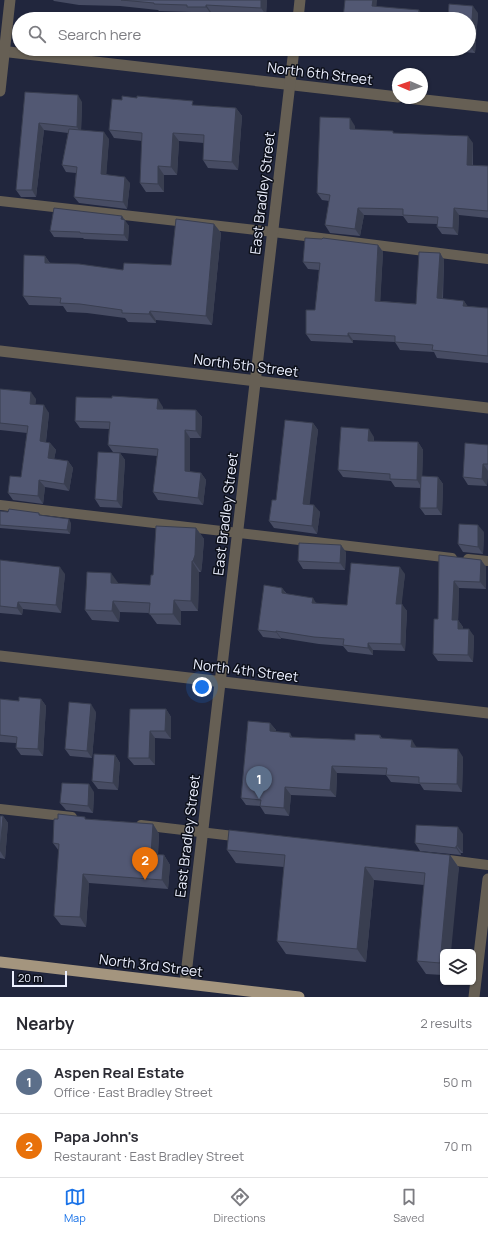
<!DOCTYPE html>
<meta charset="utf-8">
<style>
body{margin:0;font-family:Manrope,sans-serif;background:#f2f2f3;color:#2b2b33}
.controls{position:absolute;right:12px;bottom:12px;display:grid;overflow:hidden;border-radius:6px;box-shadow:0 1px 3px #0004}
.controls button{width:36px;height:36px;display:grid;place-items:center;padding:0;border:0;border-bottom:1px solid #e1e1e2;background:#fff;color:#2b2b33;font:20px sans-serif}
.compass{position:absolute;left:392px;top:68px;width:36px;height:36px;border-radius:50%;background:#fff;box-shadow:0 1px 3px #0004;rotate:272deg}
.scale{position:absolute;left:12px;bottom:10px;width:55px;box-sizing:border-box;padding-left:4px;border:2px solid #ebefff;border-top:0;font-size:11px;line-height:14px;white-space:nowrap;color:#ebefff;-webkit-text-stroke:3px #0d101a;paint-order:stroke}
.you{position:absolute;left:202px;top:687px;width:14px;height:14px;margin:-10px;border:3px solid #fff;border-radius:50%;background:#1a73e8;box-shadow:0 0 0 6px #1a73e833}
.badge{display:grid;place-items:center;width:26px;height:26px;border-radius:50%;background:#1a73e8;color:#fff;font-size:13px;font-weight:700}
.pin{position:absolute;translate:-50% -33px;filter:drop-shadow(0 1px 2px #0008)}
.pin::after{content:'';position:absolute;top:21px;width:14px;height:12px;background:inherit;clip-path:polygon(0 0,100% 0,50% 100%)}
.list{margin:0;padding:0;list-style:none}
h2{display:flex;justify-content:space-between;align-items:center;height:52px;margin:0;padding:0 16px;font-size:17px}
h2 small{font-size:13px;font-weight:400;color:#7c7c81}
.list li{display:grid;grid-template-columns:26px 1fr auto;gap:12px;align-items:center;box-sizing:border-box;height:64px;padding:0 16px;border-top:1px solid #e1e1e2}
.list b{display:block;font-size:15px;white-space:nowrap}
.list p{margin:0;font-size:13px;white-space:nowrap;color:#7c7c81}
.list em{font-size:13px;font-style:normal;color:#7c7c81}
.icon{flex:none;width:22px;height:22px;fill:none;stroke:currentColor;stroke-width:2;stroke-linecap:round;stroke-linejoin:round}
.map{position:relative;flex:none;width:488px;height:997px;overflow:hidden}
.search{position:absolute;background:#fff;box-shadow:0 1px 3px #0004;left:12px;right:12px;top:12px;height:44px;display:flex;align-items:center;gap:10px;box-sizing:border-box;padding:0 14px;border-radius:22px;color:#7c7c81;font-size:15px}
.sheet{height:180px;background:#fff}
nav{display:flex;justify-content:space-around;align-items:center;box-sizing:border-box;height:56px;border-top:1px solid #e1e1e2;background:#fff;font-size:11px;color:#7c7c81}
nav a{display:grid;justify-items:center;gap:2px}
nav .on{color:#1a73e8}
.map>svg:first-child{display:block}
</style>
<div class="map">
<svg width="488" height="997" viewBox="0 0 488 997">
<rect width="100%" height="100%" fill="#21263d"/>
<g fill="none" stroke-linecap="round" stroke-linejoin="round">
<g stroke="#665f54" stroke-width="10">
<path d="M0,201L273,232L488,259"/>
<path d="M0,505L452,558"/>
<path d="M468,559L488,561"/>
<path d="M0,809L72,817"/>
<path d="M141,825L242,837"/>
<path d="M441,859L488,865"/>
</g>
<g stroke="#665f54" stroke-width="11">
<path d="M298,19L300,0"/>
<path d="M0,51L398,97"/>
<path d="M0,91L10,0"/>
<path d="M407,98L488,107"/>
<path d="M0,351L488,408"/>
<path d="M185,983L294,49"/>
<path d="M474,997L488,879"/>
</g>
<path stroke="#665f54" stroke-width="11" d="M0,656L488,713"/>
<path stroke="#a4957e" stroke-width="11" d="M0,962L299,997"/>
</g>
<g fill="#474c63">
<path d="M53,0H267L266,15L211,12V14H192L191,12L159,11L158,10L120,6L79,5L54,1Z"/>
<path d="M478,13L475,53L451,51L450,49H469V19Z"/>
<path d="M405,49H420V50Z"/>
<path d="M25,92L82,102L81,130L109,139L106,174L130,183L127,209L79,203L74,197L76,173L66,172L62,165L68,133L44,130L36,197H21L16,190Z"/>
<path d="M122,100L236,108L242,116L238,170L208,168L203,160L204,143L179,141L177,175H164V192H146L140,183L142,141L114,138L109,130Z"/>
<path d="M355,126V129L395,133L473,143V165L488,166V218L459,215L458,235L442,234L437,227V224L408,223L403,216L364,215L360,236L330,233L325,225L329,201L322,200L317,193Z"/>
<path d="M124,220L129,226L128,241L84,239L83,238L54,237L50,231Z"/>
<path d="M214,224L221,233L212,325L156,320V323L128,322L125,318L87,313L67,312L63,306L29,305L23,296L45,256L50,263L123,270L171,265Z"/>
<path d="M378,245L383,252L380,301L416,304L440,253L444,260L443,299L464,301L467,306L488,308V363L437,358L434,352L400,350L395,342L353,340V343L311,341L306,334L315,310L319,270L308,269L303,262Z"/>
<path d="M0,389L36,399L35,404L49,413L46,442L50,443L56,450L54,459L68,461L73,468L69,491L45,487L43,504L13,500L8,493L21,477L27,433L0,430Z"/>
<path d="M163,407V409L196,410L202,417L201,438H190V472L201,473L206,480L203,505L158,500L153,492L157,456L113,452L108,445L109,429L80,428L75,421Z"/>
<path d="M313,423L318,430L309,504L320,512L317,534L274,528L269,521L276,500Z"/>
<path d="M374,437V441L418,442L423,450L422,476L438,477L443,484L442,515H425L420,508L421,488L395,487L391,481L343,477L338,470Z"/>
<path d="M488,445V473L487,486L468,485L463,477Z"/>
<path d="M120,453L125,460L122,508L100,507L95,499Z"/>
<path d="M0,511L8,512L39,513L40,515L71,523L70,534L0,528Z"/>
<path d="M196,528L204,539L202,565L201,572H199L198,611H181V625L157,624L149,613L120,612L119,622L92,620L85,610L119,584L150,585L153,575Z"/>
<path d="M484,532L483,554L463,552L458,544Z"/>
<path d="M346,552L345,570L303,569L298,561Z"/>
<path d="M439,555L481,560L486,567V589L459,588L458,620L463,627V629L474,636L473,662L438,661L433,654L438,619Z"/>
<path d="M0,560L65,574L61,613L23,609L22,615L0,613Z"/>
<path d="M405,574L401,604L407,611L405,651L373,650V655L348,652L343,646L319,644L281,638V639L263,637L258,630L282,588L287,594L317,603L347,605Z"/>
<path d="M0,699L19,701L41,699L46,706L43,756L21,755L16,748V743L0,742Z"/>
<path d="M166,709L171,717V739L155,738V765H134L128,758Z"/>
<path d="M96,712L92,758L70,756L65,749Z"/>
<path d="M270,723L276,730L275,732L290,733L292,737L355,740L380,735L382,738L417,748L463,757L462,792L424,790L420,784L391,782L386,775L337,773L336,797L291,795L289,816L265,814L260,806L246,805L241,798Z"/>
<path d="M115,755L120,763L118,790L98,789L92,781Z"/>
<path d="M94,792L93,813L66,810L60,803Z"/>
<path d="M0,816H3L8,823L5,859L0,858Z"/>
<path d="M87,819L153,824L159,834L158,855H164L170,865L168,889L89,883L86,927L61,925L54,916L59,851L53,843Z"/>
<path d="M463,834V853H461V855L420,851L415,843Z"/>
<path d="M227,850L450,855L459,868L443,952V975L426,974L417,961L424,885L374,880L366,962L286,954L277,941L284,867L236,863Z"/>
</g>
<g fill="#393e50">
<path d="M261,0H267L266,15L261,8Z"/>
<path d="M373,0H377V1L376,11L372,6Z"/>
<path d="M206,5L211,12V14L206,7Z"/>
<path d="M473,6L478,13L475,53L470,46Z"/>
<path d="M419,10L423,15V19H418Z"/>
<path d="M78,95L82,102L81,134L77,127Z"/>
<path d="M236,108L242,116L238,170L232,162Z"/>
<path d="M350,118L355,126V136L350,129Z"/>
<path d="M39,123L44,130L36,197L32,190Z"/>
<path d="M104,132L109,139L106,180L101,174Z"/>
<path d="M173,133L179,141L177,175L171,167Z"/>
<path d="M468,136L473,143L472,172L467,165Z"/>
<path d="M158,166L164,175V192L158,184Z"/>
<path d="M125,177L130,183L127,209L123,202Z"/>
<path d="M358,208L364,215L360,236L355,229Z"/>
<path d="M454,208L459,215L458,235L453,228Z"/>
<path d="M122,216L129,226L128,241L124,235L121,219Z"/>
<path d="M214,224L221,233L212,325L206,316Z"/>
<path d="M378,245L383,252L380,308L375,301Z"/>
<path d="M440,253L444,260L442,305L437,298Z"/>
<path d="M45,256L51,265L45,263Z"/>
<path d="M464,301L469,308L463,306Z"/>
<path d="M150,311L156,320V323L149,314Z"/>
<path d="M348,333L353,340V343L348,336Z"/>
<path d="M31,392L36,399L35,411L30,404Z"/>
<path d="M158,399L163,407L162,416L157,409Z"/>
<path d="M44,405L49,413L45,449L40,441Z"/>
<path d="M196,410L202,417L201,438L196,431Z"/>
<path d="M313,423L318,430L309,511L303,504Z"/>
<path d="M369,429L374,437L373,448L368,441Z"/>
<path d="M185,430L190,438V478L185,471Z"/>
<path d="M418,442L423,450L422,488L417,480Z"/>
<path d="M50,443L56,450L53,465L48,458Z"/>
<path d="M120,453L125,460L122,508L117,501Z"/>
<path d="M68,461L73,468L69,491L64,484Z"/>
<path d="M483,464L488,471L487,486L482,479Z"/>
<path d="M201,473L206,480L203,505L198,498Z"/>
<path d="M438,477L443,484L442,515L437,508Z"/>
<path d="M39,480L45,487L43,504L38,496Z"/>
<path d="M314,505L320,512L317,534L312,526Z"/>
<path d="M69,519L71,523L70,534L67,530Z"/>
<path d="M478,525L484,532L483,554L478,547Z"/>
<path d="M196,528L204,539L202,565L201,572L193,561Z"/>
<path d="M341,545L346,552L345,570L340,563Z"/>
<path d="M481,560L486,567V589L480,582Z"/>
<path d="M192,561L199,572L198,611L191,601Z"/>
<path d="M60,567L65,574L61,613L56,605Z"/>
<path d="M400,567L405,574L401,611L396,604Z"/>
<path d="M111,573L119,584L111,583Z"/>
<path d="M454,581L459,588L458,627L452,620Z"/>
<path d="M282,588L287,595L282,593Z"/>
<path d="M313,598L318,606L312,603Z"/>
<path d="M174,600L181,611V625L173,614Z"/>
<path d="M113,601L120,612L119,622L112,611Z"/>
<path d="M18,602L23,609L22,615L17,608Z"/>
<path d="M402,604L407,611L405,651L401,644Z"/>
<path d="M458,620L463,627V636L458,629Z"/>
<path d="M469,629L474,636L473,662L468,655Z"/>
<path d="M276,631L281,638V639L276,632Z"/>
<path d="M368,643L373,650V655L368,648Z"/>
<path d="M41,699L46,706L43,756L38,749Z"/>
<path d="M91,704L96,712L92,758L87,751Z"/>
<path d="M166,709L171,717V739L165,731Z"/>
<path d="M270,723L276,730L275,739L270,731Z"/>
<path d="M150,731L155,738V765L149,758Z"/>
<path d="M412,740L417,748L411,747Z"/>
<path d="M458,749L463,757L462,792L457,784Z"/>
<path d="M115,755L120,763L118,790L113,783Z"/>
<path d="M332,766L337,773L336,797L330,790Z"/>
<path d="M89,784L94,792L93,813L88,806Z"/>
<path d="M285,787L291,795L289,816L284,808Z"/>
<path d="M3,816L8,823L5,859L0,851Z"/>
<path d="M153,824L159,834L157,864L151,854Z"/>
<path d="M458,827L463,834V853L457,846Z"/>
<path d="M456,846L461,853V855L456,848Z"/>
<path d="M164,855L170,865L168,889L162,880Z"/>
<path d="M450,855L459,868L451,952H443V967L440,963Z"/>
<path d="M365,867L374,880L366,962L357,949Z"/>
<path d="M83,874L89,883L86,927L80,917Z"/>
</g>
<g fill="#525873" stroke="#393e50">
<path d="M121,0H261V8L206,5V7H187V5L154,4V3Z"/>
<path d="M345,0H373L372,6L419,10L418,19H343Z"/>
<path d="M449,4L473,6L470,46H469V19H448Z"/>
<path d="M25,92L78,95L77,127L39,123L32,190H16Z"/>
<path d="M122,96L137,98V96L193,101L192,105L236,108L232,162L203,160L204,135L173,133L171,167L158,166V184L140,183L142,133L109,130L112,99L122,100Z"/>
<path d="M320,117L350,118V129L393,131V133L468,136L467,165L488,166V211L454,208L453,228L437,227L438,217L403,215V209L358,208L355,229L325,225L330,195L317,193Z"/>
<path d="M69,129L104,132L101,174L125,177L123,202L74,197L77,167L62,165Z"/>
<path d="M54,208L122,216L121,219L125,220L124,235L80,233V232L50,231Z"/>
<path d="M176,219L214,224L206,316L150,311L149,314L122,313V310L80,304L60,303L61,298L23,296L24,255L45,256V263L79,264L123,270L124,263L171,265Z"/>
<path d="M305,238L322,239L323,238L378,245L375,301L416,304L419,252L440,253L437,298L464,301L463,306L488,308V356L432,350L433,345L395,342V336L348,333V336L306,334V310H315L320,263L303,262Z"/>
<path d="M0,389L31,392L30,404L44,405L40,441L50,443L48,458L68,461L64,484L39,480L38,496L8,493L10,476L21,477L28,426L0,423Z"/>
<path d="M112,396L158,399L157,409L196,410V431L185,430V471L201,473L198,498L153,492L158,449L108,445L110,422L75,421L76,397L112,398Z"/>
<path d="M285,420L313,423L303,504L314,505L312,526L269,521L272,500H276Z"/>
<path d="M341,427L369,429L368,441L418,442L417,480L390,479V474L338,470Z"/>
<path d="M465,443L488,445V464H483L482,479L463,477Z"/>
<path d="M98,452L120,453L117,501L95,499Z"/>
<path d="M421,476L438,477L437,508H420Z"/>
<path d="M9,509L39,513V515L69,519L67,530L0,525V511L8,512Z"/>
<path d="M459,524L478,525V547L458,544Z"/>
<path d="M156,526L196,528L195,555L193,561H192L191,601L174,600L173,614H149L150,603L113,601L112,611L85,610L87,572L111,573V583L150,585L151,575H153Z"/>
<path d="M299,543L341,545L340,563L298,561Z"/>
<path d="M439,555L481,560L480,582L454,581L452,620H458V629H469L468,655L433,654L434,619H438Z"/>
<path d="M0,560L60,567L56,605L18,602L17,608L0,606Z"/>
<path d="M351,563L400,567L396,604H402L401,644L368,643V648L343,645L344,639L314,637L276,631V632L258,630L264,585L282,588V593L313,598L312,603L347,605Z"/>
<path d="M19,697L41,699L38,749L16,748L17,737L0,735V699L19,701Z"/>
<path d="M69,702L91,704L87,751L65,749Z"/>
<path d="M130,709H166L165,731H150L149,758H128Z"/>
<path d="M248,721L270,723V731L290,733V737L355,740V734L380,735V738L412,740L411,747L458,749L457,784L419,783V777L386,775L387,768L332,766L330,790L285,787L284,808L260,806L261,800L241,798Z"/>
<path d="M94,754L115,755L113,783L92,781Z"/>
<path d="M62,783L89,784L88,806L60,803Z"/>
<path d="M58,814L85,817V819L153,824L151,854L164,855L162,880L83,874L80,917L54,916L59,844L53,843L54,819H58Z"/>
<path d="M0,816H3L0,850Z"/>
<path d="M416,825L458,827L457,846H456V848L415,843Z"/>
<path d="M229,830L450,855L440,963L417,961L425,873L365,867L357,949L277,941L285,855L227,850Z"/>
</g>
<g text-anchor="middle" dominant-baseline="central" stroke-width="3" stroke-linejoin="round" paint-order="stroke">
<g font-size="14" fill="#ebefff" stroke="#0d101a">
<text transform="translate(320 73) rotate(7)">North 6th Street</text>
<text transform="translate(262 193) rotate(-83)">East Bradley Street</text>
<text transform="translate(246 365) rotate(7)">North 5th Street</text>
<text transform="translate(225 514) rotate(-83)">East Bradley Street</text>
<text transform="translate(246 670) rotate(7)">North 4th Street</text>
<text transform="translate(187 836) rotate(-83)">East Bradley Street</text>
<text transform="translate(151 965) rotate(7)">North 3rd Street</text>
</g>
</g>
</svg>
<div class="controls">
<button><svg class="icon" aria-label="layers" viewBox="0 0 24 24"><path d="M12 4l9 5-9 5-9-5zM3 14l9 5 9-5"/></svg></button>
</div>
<svg class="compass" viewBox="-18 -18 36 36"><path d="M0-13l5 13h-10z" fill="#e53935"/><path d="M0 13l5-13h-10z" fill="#7c7c81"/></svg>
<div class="scale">20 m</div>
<div class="you"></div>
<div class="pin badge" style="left:259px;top:799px;background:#5c6f8a">1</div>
<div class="pin badge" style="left:145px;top:880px;background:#e8710a">2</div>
<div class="search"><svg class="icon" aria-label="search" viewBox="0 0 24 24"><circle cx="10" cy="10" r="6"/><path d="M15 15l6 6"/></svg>Search here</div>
</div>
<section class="sheet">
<h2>Nearby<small>2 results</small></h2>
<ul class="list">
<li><span class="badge" style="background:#5c6f8a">1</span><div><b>Aspen Real Estate</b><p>Office · East Bradley Street</p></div><em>50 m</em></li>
<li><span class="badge" style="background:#e8710a">2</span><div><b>Papa John's</b><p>Restaurant · East Bradley Street</p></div><em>70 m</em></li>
</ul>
</section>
<nav>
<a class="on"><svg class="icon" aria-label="map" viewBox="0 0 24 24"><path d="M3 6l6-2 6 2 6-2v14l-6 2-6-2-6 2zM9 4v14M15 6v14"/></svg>Map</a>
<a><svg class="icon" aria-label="directions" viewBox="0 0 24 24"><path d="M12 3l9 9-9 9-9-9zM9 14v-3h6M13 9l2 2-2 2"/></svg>Directions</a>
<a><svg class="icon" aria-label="saved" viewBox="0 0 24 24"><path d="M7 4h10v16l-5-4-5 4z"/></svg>Saved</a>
</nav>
